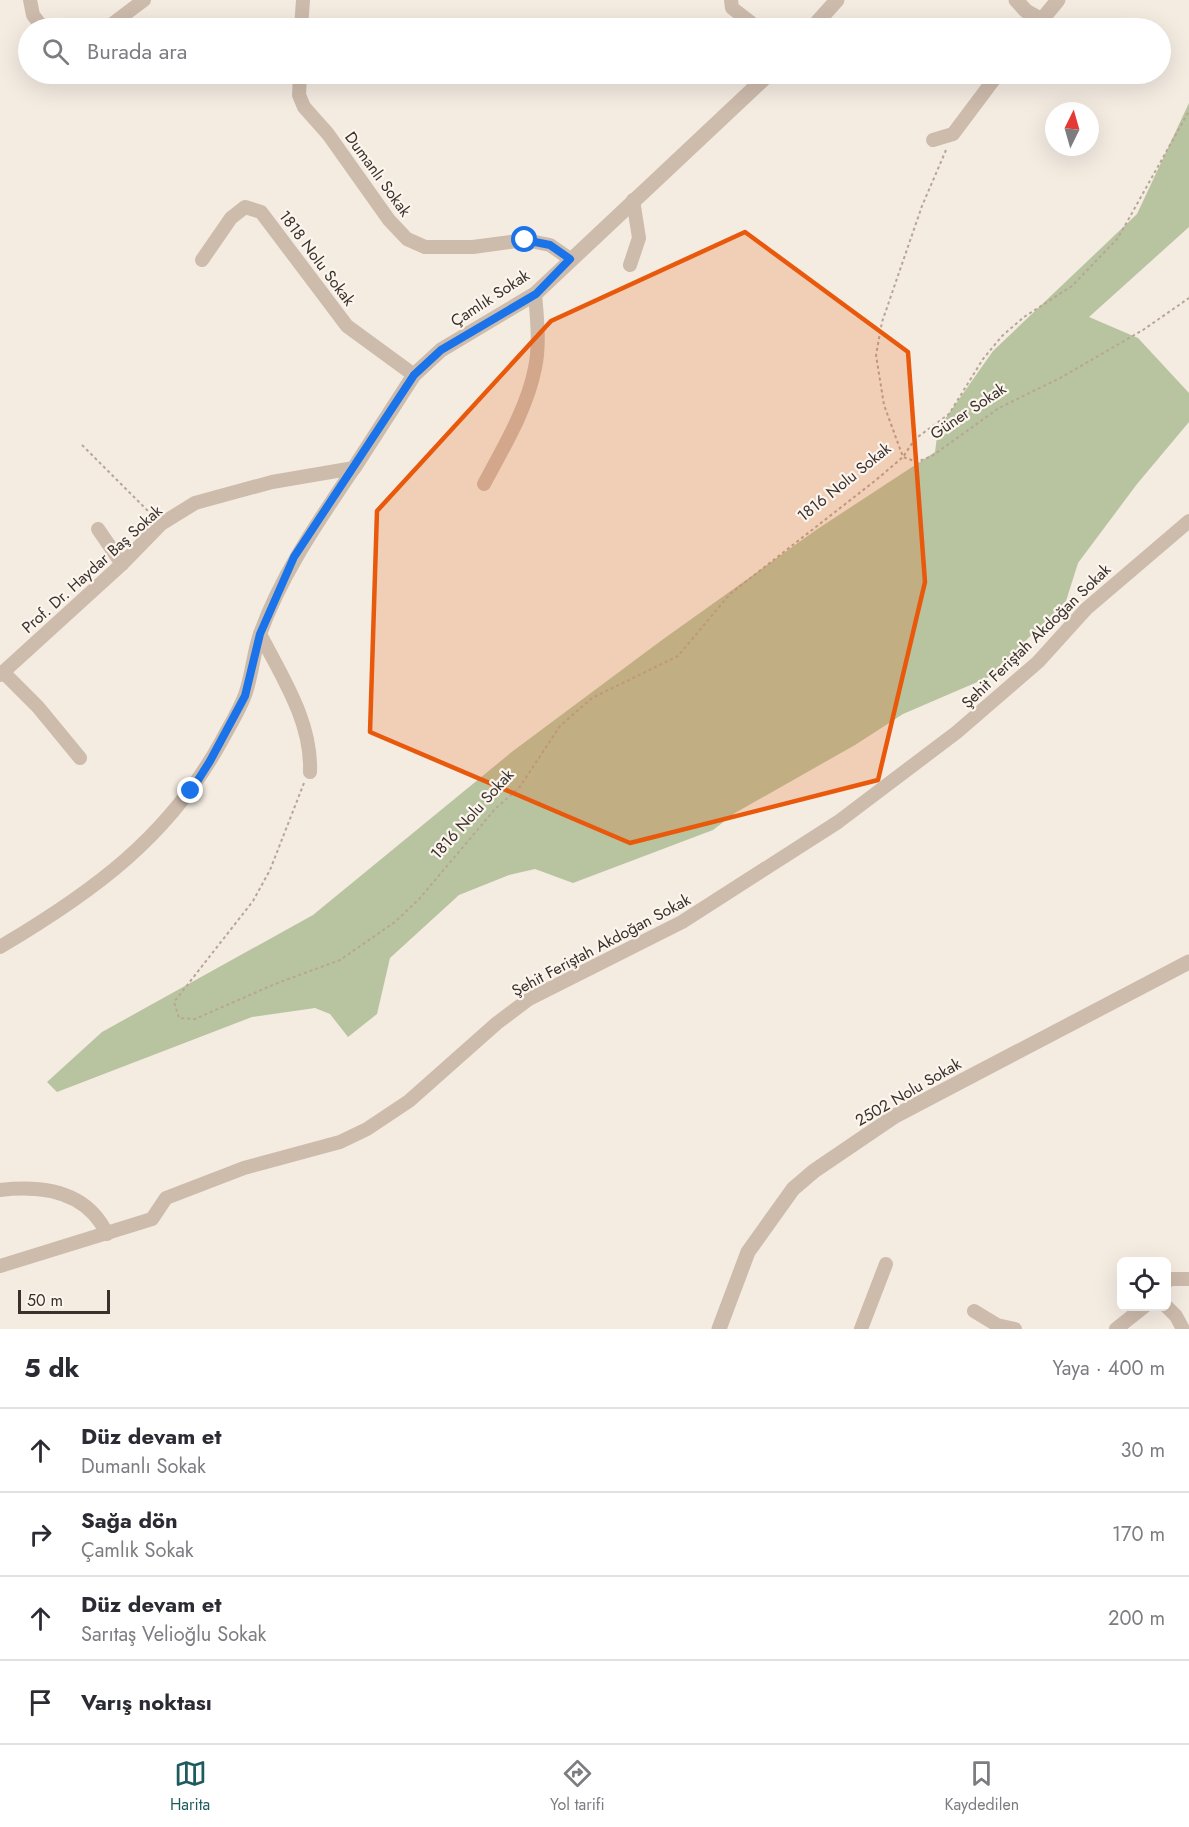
<!DOCTYPE html>
<html lang="tr">
<meta charset="utf-8">
<style>
body{margin:0;font-family:Jost,sans-serif;background:#f7f7f7;color:#2b2b33}
.controls{position:absolute;right:18px;bottom:18px;display:grid;overflow:hidden;border-radius:9px;box-shadow:0 6px 24px #0002}
.controls button{width:54px;height:54px;display:grid;place-items:center;padding:0;border:0;border-bottom:2px solid #e1e1e2;background:#fff;color:#2b2b33;font:30px sans-serif}
.compass{position:absolute;left:1045px;top:102px;width:54px;height:54px;border-radius:50%;background:#fff;box-shadow:0 6px 24px #0002;rotate:5deg}
.scale{position:absolute;left:18px;bottom:15px;width:92px;box-sizing:border-box;padding-left:6px;border:3px solid #3b302b;border-top:0;font-size:16px;line-height:21px;white-space:nowrap;color:#3b302b;-webkit-text-stroke:4px #fbf5ee;paint-order:stroke}
.stop{position:absolute;width:18px;height:18px;margin:-14px;border:4px solid #1a73e8;border-radius:50%;background:#fff}
.stop.end{background:#1a73e8;border-color:#fff;box-shadow:0 2px 6px #0008}
.list{margin:0;padding:0;list-style:none}
h2{display:flex;justify-content:space-between;align-items:center;height:78px;margin:0;padding:0 24px;font-size:26px}
h2 small{font-size:20px;font-weight:400;color:#7c7c81}
.list li{display:grid;grid-template-columns:39px 1fr auto;gap:18px;align-items:center;box-sizing:border-box;height:84px;padding:0 24px;border-top:2px solid #e1e1e2}
.list b{display:block;font-size:22px;white-space:nowrap}
.list p{margin:0;font-size:20px;white-space:nowrap;color:#7c7c81}
.list em{font-size:20px;font-style:normal;color:#7c7c81}
.icon{flex:none;width:33px;height:33px;fill:none;stroke:currentColor;stroke-width:2;stroke-linecap:round;stroke-linejoin:round}
.map{position:relative;flex:none;width:1189px;height:1329px;overflow:hidden}
.search{position:absolute;background:#fff;box-shadow:0 6px 24px #0002;left:18px;right:18px;top:18px;height:66px;display:flex;align-items:center;gap:15px;box-sizing:border-box;padding:0 21px;border-radius:33px;color:#7c7c81;font-size:22px}
.sheet{height:414px;background:#fff}
nav{display:flex;justify-content:space-around;align-items:center;box-sizing:border-box;height:84px;border-top:2px solid #e1e1e2;background:#fff;font-size:16px;color:#7c7c81}
nav a{display:grid;justify-items:center;gap:3px}
nav .on{color:#1f5a5e}
.map>svg:first-child{display:block}
</style>
<div class="map">
<svg width="1189" height="1329" viewBox="0 0 1189 1329">
<rect width="100%" height="100%" fill="#f4ebe1"/>
<path fill="#b8c4a0" d="M1189,103V227L1089,317L1138,338L1189,393V422L1137,484L1078,563L1066,601L989,677L903,714L855,745L735,813L713,830L573,883L535,869L509,875L459,895L390,958L377,1014L348,1037L330,1014L315,1008L252,1017L57,1092L47,1082L102,1032L313,915L513,751L662,640L816,530L935,452L938,429L993,351L1137,214Z"/>
<g fill="none" stroke-linecap="round" stroke-linejoin="round">
<g stroke="#b9a596" stroke-width="2" stroke-dasharray="3 3" stroke-linecap="butt">
<path d="M946,150L922,206L882,322L876,355L884,405L903,457L917,462L932,456L999,408L1060,378L1143,330L1189,298"/>
<path d="M82,445L153,516"/>
<path d="M304,783L270,870L253,901L174,1002L179,1018L195,1019L275,984L340,960L395,922L420,898L495,809L519,788L560,726L592,698L678,656L730,594L876,480L903,457L915,439L949,414L983,359L1002,336L1024,317L1072,286L1118,238L1189,111"/>
</g>
<g stroke="#cdbbac" stroke-width="14">
<path d="M30,0L33,15L43,28"/>
<path d="M731,0L732,8L758,28"/>
<path d="M107,28L144,0"/>
<path d="M301,28L303,0"/>
<path d="M300,74L299,95L304,107L328,134L389,220L407,239L425,247H473L525,240L550,245L570,259"/>
<path d="M933,140L953,134L998,74"/>
<path d="M202,260L231,218L245,207L261,212L347,326L414,375"/>
<path d="M630,265L639,238L633,200"/>
<path d="M484,484C503,448 527,409 535,368C540,344 537,318 535,294"/>
<path d="M98,529L122,564"/>
<path d="M260,634C282,677 312,722 310,772"/>
<path d="M3,672L38,707L80,758"/>
<path d="M0,675L122,564L161,524L195,503L272,482L354,468"/>
<path d="M0,947C93,892 169,837 222,740C230,725 239,711 245,695C252,676 253,654 260,634C282,573 318,522 354,468"/>
<path d="M0,1190C42,1185 87,1191 107,1234"/>
<path d="M0,1266L152,1219L166,1198L244,1168L340,1142L367,1129L409,1101L497,1023L529,999L682,922L838,822L957,732L1038,662L1086,609L1189,521"/>
<path d="M1166,1282L1171,1279H1189"/>
<path d="M1166,1306L1176,1316L1183,1329"/>
<path d="M974,1311L997,1325L1015,1329"/>
<path d="M861,1329L886,1264"/>
<path d="M1116,1329L1145,1306"/>
</g>
<g stroke="#cdbbac" stroke-width="15">
<path d="M1016,0L1026,11L1042,20"/>
<path d="M812,28L837,0"/>
<path d="M1035,28L1058,0"/>
<path d="M354,468L414,375L441,350L535,294L769,74"/>
<path d="M719,1329L748,1252L793,1189L814,1171L895,1116L1189,962"/>
</g>
</g>
<g fill="none" stroke-linecap="round" stroke-linejoin="round">
<path stroke="#1a73e8" stroke-width="8" d="M191,791L210,761L245,696L260,634L294,557L414,375L441,350L536,294L570,259L550,245L525,240"/>
</g>
<path fill="#e8590c" fill-opacity="0.2" stroke="#e8590c" stroke-width="4.5" stroke-linejoin="round" d="M745,232L908,352L925,582L878,780L630,843L370,732L377,511L551,321Z"/>
<g text-anchor="middle" dominant-baseline="central" stroke-width="4.5" stroke-linejoin="round" paint-order="stroke">
<g font-size="16" fill="#3b302b" stroke="#fbf5ee">
<text transform="translate(378 174) rotate(54)">Dumanlı Sokak</text>
<text transform="translate(317 258) rotate(53)">1818 Nolu Sokak</text>
<text transform="translate(490 298) rotate(-33)">Çamlık Sokak</text>
<text transform="translate(968 411) rotate(-34)">Güner Sokak</text>
<text transform="translate(844 482) rotate(-39)">1816 Nolu Sokak</text>
<text transform="translate(92 569) rotate(-42)">Prof. Dr. Haydar Baş Sokak</text>
<text transform="translate(1036 636) rotate(-44)">Şehit Feriştah Akdoğan Sokak</text>
<text transform="translate(472 814) rotate(-48)">1816 Nolu Sokak</text>
<text transform="translate(601 945) rotate(-28)">Şehit Feriştah Akdoğan Sokak</text>
<text transform="translate(908 1092) rotate(-30)">2502 Nolu Sokak</text>
</g>
</g>
</svg>
<div class="controls">
<button><svg class="icon" aria-label="locate" viewBox="0 0 24 24"><circle cx="12" cy="12" r="6"/><path d="M12 2v4M12 18v4M2 12h4M18 12h4"/></svg></button>
</div>
<svg class="compass" viewBox="-18 -18 36 36"><path d="M0-13l5 13h-10z" fill="#e53935"/><path d="M0 13l5-13h-10z" fill="#7c7c81"/></svg>
<div class="scale">50 m</div>
<div class="stop" style="left:525px;top:240px"></div>
<div class="stop end" style="left:191px;top:791px"></div>
<div class="search"><svg class="icon" aria-label="search" viewBox="0 0 24 24"><circle cx="10" cy="10" r="6"/><path d="M15 15l6 6"/></svg>Burada ara</div>
</div>
<section class="sheet">
<h2>5 dk<small>Yaya · 400 m</small></h2>
<ul class="list">
<li><svg class="icon" aria-label="ahead" viewBox="0 0 24 24"><path d="M12 20V5M6 11l6-6 6 6"/></svg><div><b>Düz devam et</b><p>Dumanlı Sokak</p></div><em>30 m</em></li>
<li><svg class="icon" aria-label="right" viewBox="0 0 24 24"><path d="M7 20v-9h11M14 6l5 5-5 5"/></svg><div><b>Sağa dön</b><p>Çamlık Sokak</p></div><em>170 m</em></li>
<li><svg class="icon" aria-label="ahead" viewBox="0 0 24 24"><path d="M12 20V5M6 11l6-6 6 6"/></svg><div><b>Düz devam et</b><p>Sarıtaş Velioğlu Sokak</p></div><em>200 m</em></li>
<li><svg class="icon" aria-label="arrive" viewBox="0 0 24 24"><path d="M6 21V4h12l-3 4 3 4H6"/></svg><div><b>Varış noktası</b></div></li>
</ul>
</section>
<nav>
<a class="on"><svg class="icon" aria-label="map" viewBox="0 0 24 24"><path d="M3 6l6-2 6 2 6-2v14l-6 2-6-2-6 2zM9 4v14M15 6v14"/></svg>Harita</a>
<a><svg class="icon" aria-label="directions" viewBox="0 0 24 24"><path d="M12 3l9 9-9 9-9-9zM9 14v-3h6M13 9l2 2-2 2"/></svg>Yol tarifi</a>
<a><svg class="icon" aria-label="saved" viewBox="0 0 24 24"><path d="M7 4h10v16l-5-4-5 4z"/></svg>Kaydedilen</a>
</nav>
